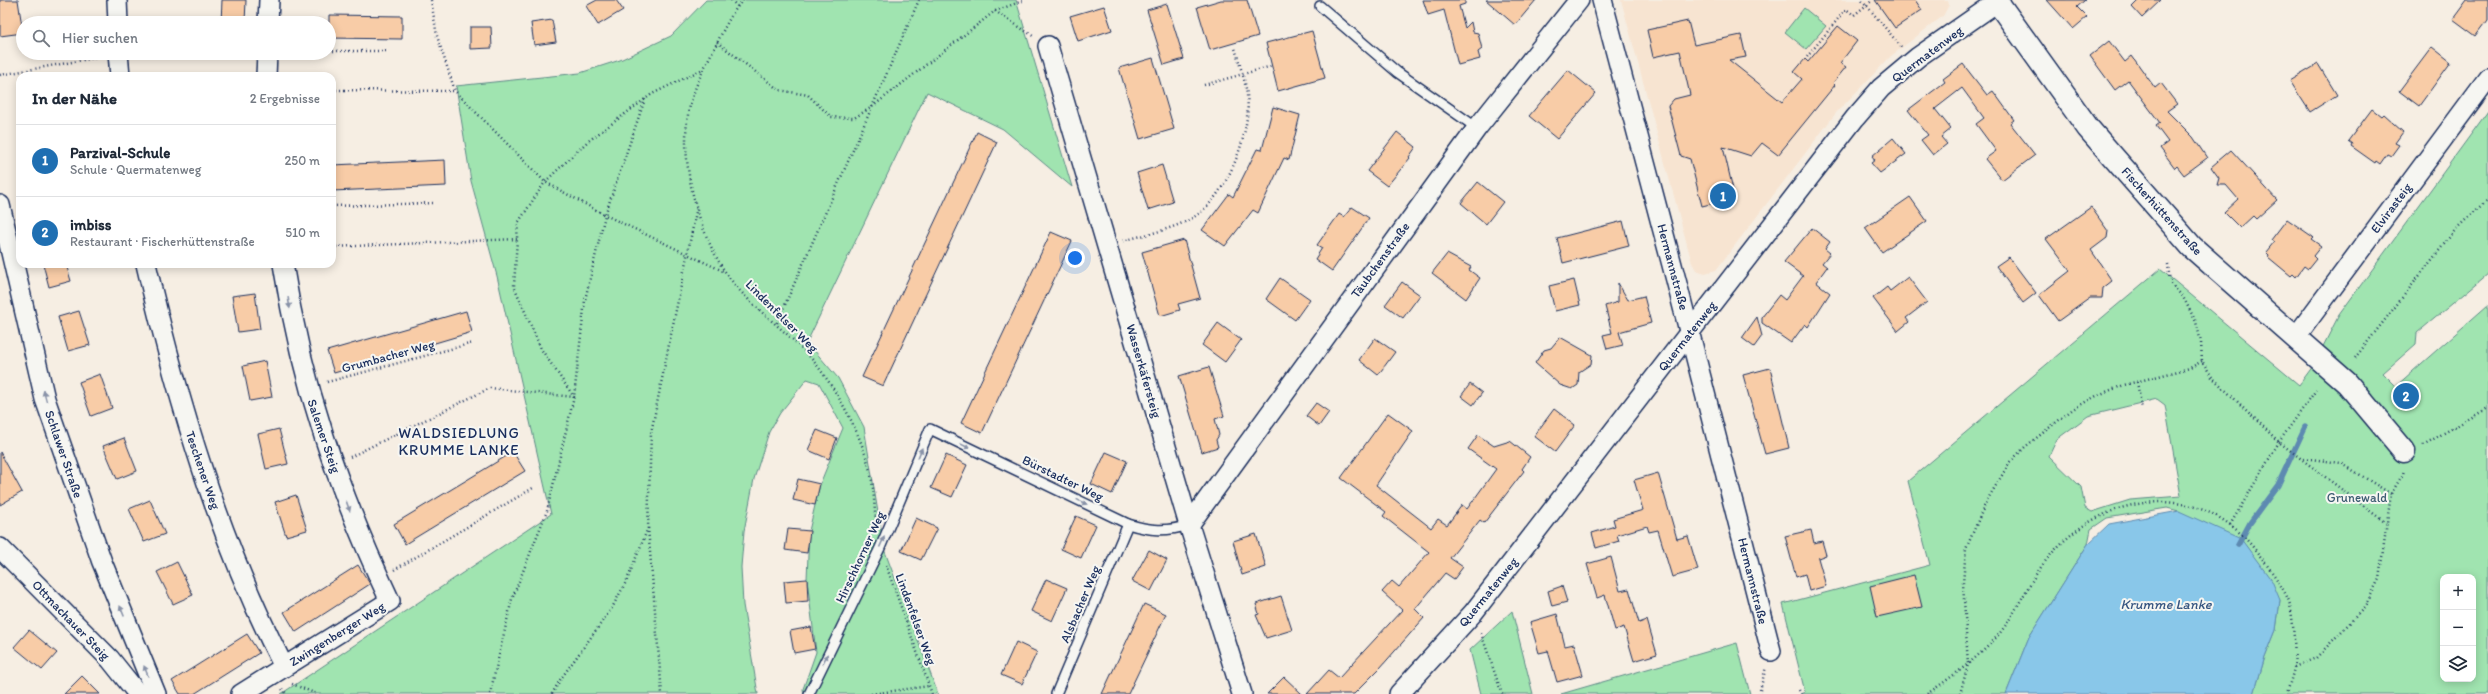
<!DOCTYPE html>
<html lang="de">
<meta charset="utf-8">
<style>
body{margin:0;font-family:Itim,sans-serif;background:#f6f6f7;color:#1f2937}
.controls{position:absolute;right:12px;bottom:12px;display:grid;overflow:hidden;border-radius:8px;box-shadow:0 2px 10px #0003}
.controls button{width:36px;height:36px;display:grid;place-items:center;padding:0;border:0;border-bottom:1px solid #e0e1e3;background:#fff;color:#1f2937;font:20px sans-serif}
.you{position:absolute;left:1075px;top:258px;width:14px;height:14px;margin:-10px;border:3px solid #fff;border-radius:50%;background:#1a73e8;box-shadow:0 0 0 6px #1a73e833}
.badge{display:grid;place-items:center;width:26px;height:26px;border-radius:50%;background:#1f6fb2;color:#fff;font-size:13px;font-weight:700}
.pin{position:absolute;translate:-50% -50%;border:2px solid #fff;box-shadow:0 1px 4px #0006}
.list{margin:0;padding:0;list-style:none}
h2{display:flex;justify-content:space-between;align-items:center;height:52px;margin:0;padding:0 16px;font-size:17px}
h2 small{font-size:13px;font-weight:400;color:#747a83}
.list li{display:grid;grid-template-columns:26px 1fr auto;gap:12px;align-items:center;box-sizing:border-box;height:72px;padding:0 16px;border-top:1px solid #e0e1e3}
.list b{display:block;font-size:15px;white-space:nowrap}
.list p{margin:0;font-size:13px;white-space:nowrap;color:#747a83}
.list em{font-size:13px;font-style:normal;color:#747a83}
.icon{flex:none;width:22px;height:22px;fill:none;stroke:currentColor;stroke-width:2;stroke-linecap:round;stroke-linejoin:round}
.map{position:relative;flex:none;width:2488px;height:694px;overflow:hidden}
.search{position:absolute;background:#fff;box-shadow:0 2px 10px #0003;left:16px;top:16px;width:320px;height:44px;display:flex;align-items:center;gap:10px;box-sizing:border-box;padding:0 14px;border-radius:22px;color:#747a83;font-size:15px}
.panel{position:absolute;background:#fff;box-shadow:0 2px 10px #0003;left:16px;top:72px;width:320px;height:196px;border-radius:12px}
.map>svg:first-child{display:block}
</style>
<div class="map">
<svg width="2488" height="694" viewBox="0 0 2488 694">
<rect width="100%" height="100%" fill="#f6eee3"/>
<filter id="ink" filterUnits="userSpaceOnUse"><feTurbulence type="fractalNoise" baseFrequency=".025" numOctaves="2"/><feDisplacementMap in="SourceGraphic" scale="8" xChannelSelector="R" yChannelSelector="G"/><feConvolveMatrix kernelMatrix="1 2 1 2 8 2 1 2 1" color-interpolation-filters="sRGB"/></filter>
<g filter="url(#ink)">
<path fill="#f7e4d1" d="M1621,0H1948L1949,5L1943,16L1891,56L1836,113L1716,270L1705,273L1696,270L1692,263Z"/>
<g fill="#a0e4b0" stroke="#5e8a87" fill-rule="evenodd">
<path d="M706,0H1016L1072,187L1003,129L927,92L807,342L838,378L864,427L884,549L938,694H804L803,689L816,652L807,579L809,531L820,484L843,428L819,383L807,379L780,413L769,432L754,479L744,531L741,567L743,605L758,694H281L551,514L497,276L471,181L456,86L580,73L620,60L671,36Z"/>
<path d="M1804,8L1826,26L1806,49L1785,32Z"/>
<path d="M2488,111V274L2417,333L2416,344L2383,373L2396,386L2488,305V694H2254L2264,660L2276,630L2280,600L2179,511L2167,508L2107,518L2091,529L2088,544L2029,637L2006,694H1800L1805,692L1783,604L1930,565L1908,481L2160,269L2299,385L2313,366L2339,315ZM2157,399L2165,405L2181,496L2130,500L2092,512L2085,508L2081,487L2049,456L2057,439L2088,416ZM2443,577H2473V679H2443Z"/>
<path d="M1512,611L1533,694H1481L1470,650Z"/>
<path d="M1737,643L1750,694H1561Z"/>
</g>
<path fill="#89c7e9" stroke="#5d8ab1" d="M2179,511L2241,539L2272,581L2280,600L2276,630L2264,660L2254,694H2006L2029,637L2088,544L2109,524Z"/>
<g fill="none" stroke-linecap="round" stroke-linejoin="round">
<path stroke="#5d8ab1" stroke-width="5.5" d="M2238,545L2250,523L2278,485L2305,427"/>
</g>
<g fill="#f8cca7" stroke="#1b2f5e">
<path d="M0,0H18L23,33L0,36Z"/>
<path d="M222,0H246L245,23H221Z"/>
<path d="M597,0H616L623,10L598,25L586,6Z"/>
<path d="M1221,0H1247L1258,36L1210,50L1197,7Z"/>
<path d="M1423,0H1465V4L1459,6L1465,28L1471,22L1473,32L1478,33L1482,49L1478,52L1480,59L1458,65L1444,10L1428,15Z"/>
<path d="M1486,0H1536L1515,25Z"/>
<path d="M1875,0H1915L1922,10L1895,28Z"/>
<path d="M2047,0H2085L2077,7L2087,17L2073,29Z"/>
<path d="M2139,0H2161L2142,18L2132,7Z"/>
<path d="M2467,0H2488V20L2476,36L2453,19Z"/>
<path d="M1167,4L1184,59L1164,65L1147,10Z"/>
<path d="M1104,6L1112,30L1078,41L1070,16Z"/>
<path d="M329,15L402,16V39L329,38Z"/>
<path d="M552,20L556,42L534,45L531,23Z"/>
<path d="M1688,21L1694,45L1741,35L1746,57L1729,60L1782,102L1802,79L1794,72L1805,59L1808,62L1838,26L1857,41L1840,63L1846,67L1833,83L1835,85L1778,155L1762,143L1751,156L1723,147L1735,198L1702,206L1690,159L1681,156L1668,106L1674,99L1690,95L1680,51L1653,57L1647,30Z"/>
<path d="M470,27H491L492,48L470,49Z"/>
<path d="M1312,31L1325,78L1278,91L1266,43Z"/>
<path d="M2109,41L2125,62L2132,56L2155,88L2161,83L2177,104L2167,111L2193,137L2207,158L2184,175L2177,166L2175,168L2160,148L2168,142L2156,126L2160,123L2128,80L2115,90L2090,56Z"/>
<path d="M2432,47L2451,62L2419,106L2399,91Z"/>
<path d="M1153,58L1174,129L1140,139L1119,68Z"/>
<path d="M1963,64L1987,95L1993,91L2014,120L2010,123L2035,155L2002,180L1985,159L1996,151L1976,124L1984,118L1962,88L1935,109L1951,129L1941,137L1947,144L1933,155L1921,140L1928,135L1908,110L1945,82L1943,79Z"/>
<path d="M2318,64L2337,95L2310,112L2290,81Z"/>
<path d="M1568,70L1596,93L1557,139L1529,116Z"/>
<path d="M1273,107L1300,115L1289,160L1284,158L1258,213L1253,210L1225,246L1202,230L1229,194L1233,197L1257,149L1262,150Z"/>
<path d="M2372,109L2381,116L2383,114L2403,132L2395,143L2399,145L2391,156L2387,154L2380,164L2376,161L2375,163L2351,146L2352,144L2348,141Z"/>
<path d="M977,132L997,142L883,386L862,377Z"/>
<path d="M1397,132L1416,147L1409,157L1410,158L1387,186L1367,171Z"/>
<path d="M1893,138L1906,154L1880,173L1871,163L1875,160L1872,156Z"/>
<path d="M2231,150L2277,200L2256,219L2253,216L2240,228L2224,212L2238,199L2226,185H2217L2219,178L2211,167Z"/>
<path d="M445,160L446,186L332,191V165Z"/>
<path d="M1162,165L1173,202L1148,210L1137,173Z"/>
<path d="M1478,182L1503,202L1486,224L1461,203Z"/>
<path d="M1910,197L1927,221L1882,252L1865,228Z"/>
<path d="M1352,207L1369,218L1332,271L1315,259L1322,248L1317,245L1339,214L1344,217Z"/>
<path d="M2091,207L2108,231L2107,238L2091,250L2112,281L2103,288L2102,298H2090L2058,321L2039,295L2070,271L2046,239Z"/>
<path d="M2287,219L2313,237L2311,239L2321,246L2313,256L2316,259L2308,269L2304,266L2296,277L2293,274L2291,276L2268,257L2269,255L2266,252L2274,242L2271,240Z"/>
<path d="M1623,221L1629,246L1563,263L1557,238Z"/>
<path d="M1812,228L1830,242L1825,249L1830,253L1822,263L1827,267L1816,282L1830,293L1808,327L1805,324L1791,343L1762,323V317L1779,295L1785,300L1803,276L1784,262Z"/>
<path d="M1051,232L1072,241L982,433L961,423Z"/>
<path d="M1184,240L1200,298L1178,304L1180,310L1160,316L1142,252Z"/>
<path d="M1447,254L1471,267L1469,270L1480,278L1466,299L1432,273Z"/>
<path d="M2009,257L2036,293L2023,303L1996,266Z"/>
<path d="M43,264H66L71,281L49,287Z"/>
<path d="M1908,277L1927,302L1906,318L1909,322L1898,331L1873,298L1887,287L1890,291Z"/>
<path d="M1280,278L1310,299L1295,320L1266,299Z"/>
<path d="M1574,280L1580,305L1555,311L1549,286Z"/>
<path d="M1402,282L1420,295L1403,318L1385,305Z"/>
<path d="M1618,283L1628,300L1644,296L1651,323L1619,332L1623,345L1607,349L1603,335L1612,333L1605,306L1618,302Z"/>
<path d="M255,293L260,329L238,332L232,296Z"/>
<path d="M79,311L90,345L68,351L58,317Z"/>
<path d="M466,311L472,332L334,373L327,351Z"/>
<path d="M1757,317L1762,336L1754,347L1742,338Z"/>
<path d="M1218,323L1241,340L1225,362L1202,345Z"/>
<path d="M1560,337L1592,355L1591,364L1579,372L1578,385L1572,389L1560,385L1535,363L1544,350L1551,348Z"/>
<path d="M1375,338L1395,352L1378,375L1359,360Z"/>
<path d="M265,361L272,397L250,401L243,366Z"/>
<path d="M1209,367L1224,416L1215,419L1219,435L1216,440L1218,447L1202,452L1179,376Z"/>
<path d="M1770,368L1789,448L1765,454L1743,375Z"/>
<path d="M100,374L112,408L91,416L79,382Z"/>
<path d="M1470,384L1482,393L1473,405L1461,396Z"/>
<path d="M1316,403L1329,412L1319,426L1306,416Z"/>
<path d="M1554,409L1575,425L1555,452L1534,436Z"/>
<path d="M1388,413L1413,431L1376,485L1431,528L1438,519L1447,525L1462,505L1467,509L1496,469L1468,449L1478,435L1494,446L1510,441L1530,457L1522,469L1524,471L1484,523L1480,520L1450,558L1463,567L1454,579L1445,573L1415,609L1424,618L1380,668L1354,694H1307L1329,670L1339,678L1402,610L1382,592L1392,581L1399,587L1429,552L1383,516L1386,512L1341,478Z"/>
<path d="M279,429L288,464L266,469L258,434Z"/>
<path d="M817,430L837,438L829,459L808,450Z"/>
<path d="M124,438L137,471L117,479L103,446Z"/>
<path d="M0,452L22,492L0,505Z"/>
<path d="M513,452L525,471L405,544L394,524Z"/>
<path d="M1106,452L1127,461L1112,494L1091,484Z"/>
<path d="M946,455L967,465L952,497L931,488Z"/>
<path d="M1658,473L1677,539L1688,536L1698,570L1672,577L1658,530L1649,532L1647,526L1617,535L1619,541L1596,548L1592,533L1615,526L1613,519L1643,510L1634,480Z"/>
<path d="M798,479L820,484L815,505L793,500Z"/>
<path d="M296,495L307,530L286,536L275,502Z"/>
<path d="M150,500L165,534L144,542L129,509Z"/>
<path d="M1076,516L1096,525L1081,558L1061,549Z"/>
<path d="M916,518L937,528L921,560L901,551Z"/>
<path d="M788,529L810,531L807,553L785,550Z"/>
<path d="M1811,530L1814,543L1822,541L1826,555L1818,558L1826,586L1809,591L1805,574L1796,577L1785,536Z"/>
<path d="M1256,534L1266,567L1242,575L1233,541Z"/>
<path d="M1149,550L1167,560L1151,591L1132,581Z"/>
<path d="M1611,557L1620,591L1629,589L1639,623L1647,620L1657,654L1634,661L1624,627L1615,630L1605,595L1597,598L1587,564Z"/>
<path d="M177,562L193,595L173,604L157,572Z"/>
<path d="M358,565L370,584L296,632L284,612Z"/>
<path d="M1914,575L1922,607L1877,617L1870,586Z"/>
<path d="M807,579L808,601L786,603L784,581Z"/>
<path d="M1046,579L1067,588L1052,621L1031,611Z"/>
<path d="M1562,586L1567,602L1552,606L1548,591Z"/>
<path d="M1281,596L1292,630L1266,638L1256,615L1259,614L1256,604Z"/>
<path d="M1144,604L1166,614L1158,631L1128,694H1102Z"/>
<path d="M1557,614L1565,646L1574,644L1583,675L1557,682L1548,651L1539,653L1530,622Z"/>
<path d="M811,627L815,649L794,653L790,631Z"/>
<path d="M29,630L57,653L42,670L14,647Z"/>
<path d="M247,634L259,653L194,694H180L172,681Z"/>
<path d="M1016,642L1037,652L1022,684L1001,675Z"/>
<path d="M82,676L100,694H64Z"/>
<path d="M1284,677L1302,694H1267Z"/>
</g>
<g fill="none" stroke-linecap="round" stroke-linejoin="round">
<g stroke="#1b2f5e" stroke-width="12">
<g id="service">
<path d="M1320,6L1397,72L1477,128"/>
<path d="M809,694L880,548L930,429L1128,524C1150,531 1167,532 1189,525"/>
<path d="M1056,694L1128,524"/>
</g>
</g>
<g stroke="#1b2f5e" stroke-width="22">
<g id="minor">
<path d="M117,0L118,23"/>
<path d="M1602,0L1676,280L1771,651"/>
<path d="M268,23L269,0"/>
<path d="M1048,46L1189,525L1242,694"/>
<path d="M118,53L120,76"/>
<path d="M266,76L267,53"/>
<path d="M0,205L45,399L102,562L156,694"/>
<path d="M146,264C178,402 219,541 284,667"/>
<path d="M2295,338L2488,78"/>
<path d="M1189,525L1477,128L1579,0"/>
<path d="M0,548L110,659L138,694"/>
<path d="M241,694L390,601C338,490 302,386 283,264"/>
<path d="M1399,694L1473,613L1855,118L1881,88L1918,57L2000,0"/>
</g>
</g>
<g stroke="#1b2f5e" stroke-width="25">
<path id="tertiary" d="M1996,0L2088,128L2192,247L2347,383L2404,451"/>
</g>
<g stroke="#1b2f5e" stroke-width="2.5" stroke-dasharray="1 3" stroke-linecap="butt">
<path d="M431,0L437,36L455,91L545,182L605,215L725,272"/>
<path d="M731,0L737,6"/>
<path d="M743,0C731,13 723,31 715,47C706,64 696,83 691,102C676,152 697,231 726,273C751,310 792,332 819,368C841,398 861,434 870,471C874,487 874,505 876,522"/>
<path d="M1862,0L1902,48"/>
<path d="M995,11L1033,36"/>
<path d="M717,42L779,90L808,95L831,117L854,118L872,107L995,11L1025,0"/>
<path d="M329,51H387"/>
<path d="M137,54L158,53"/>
<path d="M1807,57L1846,9L1854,15L1873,0"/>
<path d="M0,75L100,57"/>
<path d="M1204,85L1272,66"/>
<path d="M332,90L455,91"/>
<path d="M332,206L434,203"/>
<path d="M1123,241C1146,234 1177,229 1197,215C1228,193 1252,132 1247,95C1245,79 1239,63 1235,48"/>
<path d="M332,247L517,239"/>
<path d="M2168,264L2170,283L2183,297L2196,322L2201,342L2202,361L2212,377L2279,442L2386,523"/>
<path d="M777,323L919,0"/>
<path d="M2355,358L2456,229L2488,199"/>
<path d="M327,382L473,343"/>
<path d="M2137,382L2142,409"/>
<path d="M2423,445L2488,408"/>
<path d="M350,457L490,388L574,397L541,349L514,286L518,223L545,182L587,142L652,94L703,69"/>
<path d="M2303,458L2341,463L2391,494"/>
<path d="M2230,525L2279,442L2316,390"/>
<path d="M648,528L662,694"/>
<path d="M886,565L932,694"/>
<path d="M394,570L533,488"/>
<path d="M1481,633L1502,694"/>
<path d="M2294,667L2316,658L2365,607L2379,579L2391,494L2403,474L2404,470"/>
<path d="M292,684L317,694"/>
<path d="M282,689L287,694"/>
<path d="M1799,690L1801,694"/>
<path d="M490,694L512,599L547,511L574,397L585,300L605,215L645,99"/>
<path d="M552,694L560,680L612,608L627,580L648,528L651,433L697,207"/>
<path d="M871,694L929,686"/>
<path d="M1759,694L1766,667"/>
<path d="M1927,694C1950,678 1973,662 1993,641C2015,618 2027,583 2048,558C2101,492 2202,478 2256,551C2268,566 2280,582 2288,599C2293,609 2296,656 2294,668C2292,677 2289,685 2287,694"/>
<path d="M1960,694L1968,665L1963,583L1966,549L1986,502L2010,462L2025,447L2073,409L2098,395L2124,385L2190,368L2202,361"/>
</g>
<use href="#service" stroke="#f6f6f2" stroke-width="9"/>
<use href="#minor" stroke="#f6f6f2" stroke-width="19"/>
<use href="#tertiary" stroke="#f6f6f2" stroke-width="22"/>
</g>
<defs><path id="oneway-solid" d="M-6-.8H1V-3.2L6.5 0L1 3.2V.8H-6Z"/></defs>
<g fill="#8892a8">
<use href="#oneway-solid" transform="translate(289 303) rotate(81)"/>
<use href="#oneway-solid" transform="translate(45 396) rotate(-105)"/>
<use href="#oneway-solid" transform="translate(965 446) rotate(26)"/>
<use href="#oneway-solid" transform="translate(920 453) rotate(-68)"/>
<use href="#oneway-solid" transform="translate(1082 502) rotate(26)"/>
<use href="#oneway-solid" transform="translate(348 506) rotate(70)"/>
<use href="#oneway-solid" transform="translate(882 542) rotate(-66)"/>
<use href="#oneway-solid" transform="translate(122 611) rotate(-112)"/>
<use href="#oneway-solid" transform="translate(825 659) rotate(-64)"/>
<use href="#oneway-solid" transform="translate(146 671) rotate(-112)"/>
</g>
</g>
<g text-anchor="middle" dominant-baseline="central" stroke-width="4" stroke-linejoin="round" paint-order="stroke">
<g font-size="13" fill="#1b2f5e" stroke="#f6f6f2">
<text transform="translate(1927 54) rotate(-37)">Quermatenweg</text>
<text transform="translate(2391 208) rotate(-53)">Elvirasteig</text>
<text transform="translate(2162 211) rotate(48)">Fischerhüttenstraße</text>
<text transform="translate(1380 260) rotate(-54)">Täubchenstraße</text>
<text transform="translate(1673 267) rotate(75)">Hermannstraße</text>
<text transform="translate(782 316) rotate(45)">Lindenfelser Weg</text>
<text transform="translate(1687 336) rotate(-52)">Quermatenweg</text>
<text transform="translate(388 356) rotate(-15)">Grumbacher Weg</text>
<text transform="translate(1144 371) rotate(74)">Wasserkäfersteig</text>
<text transform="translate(324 436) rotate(71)">Salemer Steig</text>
<text transform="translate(64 454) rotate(71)">Schlawer Straße</text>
<text transform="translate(203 470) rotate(71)">Teschener Weg</text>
<text transform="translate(1063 478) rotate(26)">Bürstadter Weg</text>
<text transform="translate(860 557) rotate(-65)">Hirschhorner Weg</text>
<text transform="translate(1753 581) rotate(76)">Hermannstraße</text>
<text transform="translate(1488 592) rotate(-51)">Quermatenweg</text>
<text transform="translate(1080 604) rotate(-67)">Alsbacher Weg</text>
<text transform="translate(916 619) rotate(70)">Lindenfelser Weg</text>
<text transform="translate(71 620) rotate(46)">Ottmachauer Steig</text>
<text transform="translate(337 634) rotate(-32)">Zwingenberger Weg</text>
</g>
<g font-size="13" fill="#3c5c72" stroke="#f6f6f2">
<text x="2357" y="497">Grunewald</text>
</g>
<g font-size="14" font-style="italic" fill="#365581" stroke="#f6f6f2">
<text x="2166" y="604">Krumme Lanke</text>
</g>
<g font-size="15" letter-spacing="1" fill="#1b2f5e" stroke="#f6f6f2">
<text x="459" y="433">WALDSIEDLUNG<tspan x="459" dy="17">KRUMME LANKE</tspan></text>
</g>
</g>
</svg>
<div class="controls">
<button>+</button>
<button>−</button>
<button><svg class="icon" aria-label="layers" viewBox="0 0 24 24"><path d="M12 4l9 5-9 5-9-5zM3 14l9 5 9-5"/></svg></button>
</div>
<div class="you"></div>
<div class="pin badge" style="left:1723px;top:196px">1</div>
<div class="pin badge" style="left:2406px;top:396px">2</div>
<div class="search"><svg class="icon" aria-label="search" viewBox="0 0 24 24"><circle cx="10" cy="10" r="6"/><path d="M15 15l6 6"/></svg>Hier suchen</div>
<section class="panel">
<h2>In der Nähe<small>2 Ergebnisse</small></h2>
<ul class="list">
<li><span class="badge">1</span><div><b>Parzival-Schule</b><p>Schule · Quermatenweg</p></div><em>250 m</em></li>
<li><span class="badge">2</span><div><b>imbiss</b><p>Restaurant · Fischerhüttenstraße</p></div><em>510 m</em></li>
</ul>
</section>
</div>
